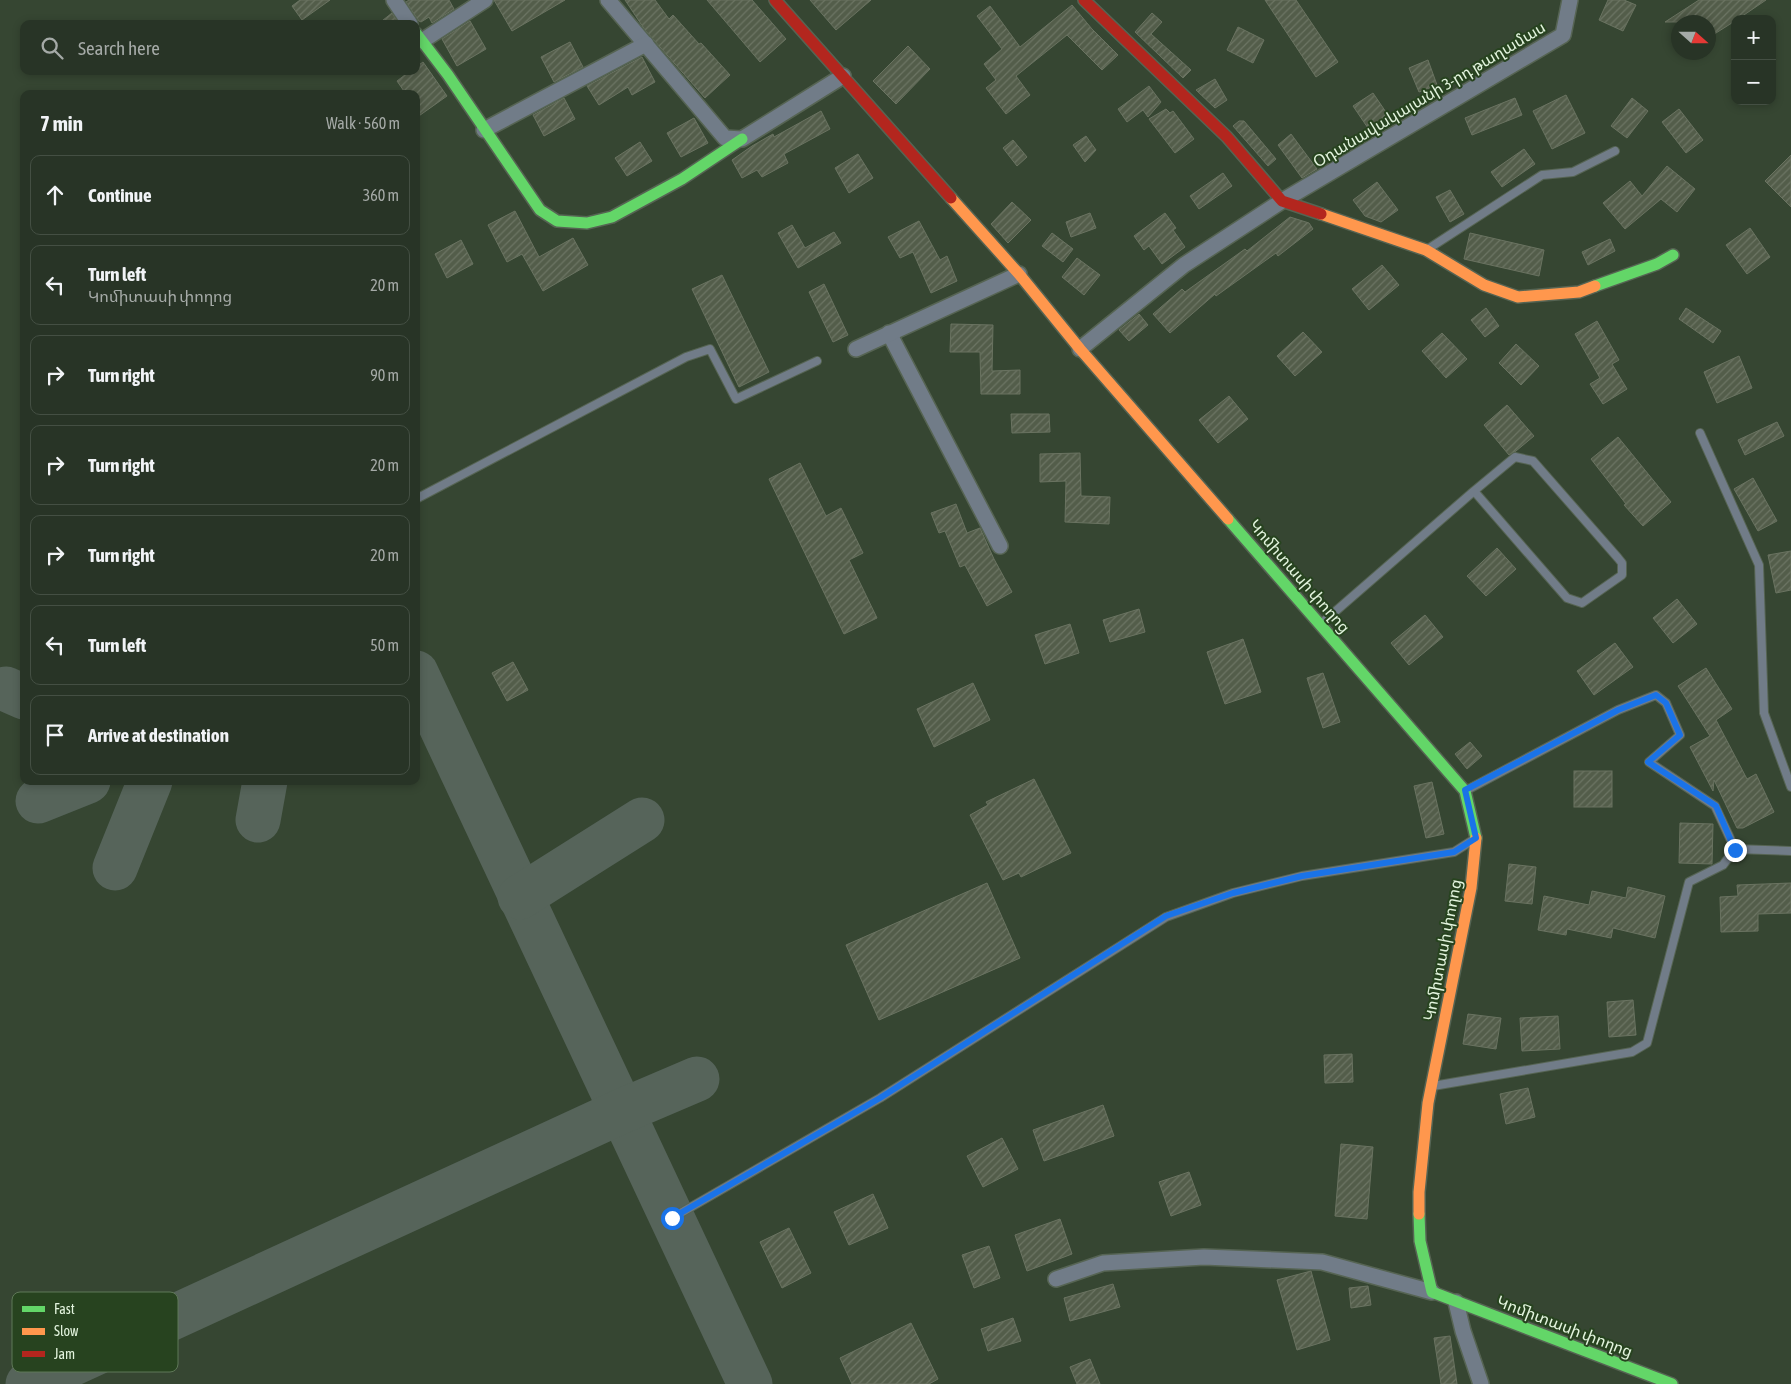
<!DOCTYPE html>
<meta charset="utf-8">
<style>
body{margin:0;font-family:"Asap Condensed","Noto Sans Armenian",sans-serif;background:#343f32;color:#f1f3f6}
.controls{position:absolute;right:15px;top:15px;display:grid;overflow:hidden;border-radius:10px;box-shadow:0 2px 8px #0003}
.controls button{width:45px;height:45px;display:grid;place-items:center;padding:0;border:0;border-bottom:1px solid #444f43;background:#283426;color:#f1f3f6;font:25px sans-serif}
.compass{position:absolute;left:1671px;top:15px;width:45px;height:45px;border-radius:50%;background:#283426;box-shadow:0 2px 8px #0003;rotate:111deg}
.stop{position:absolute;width:15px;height:15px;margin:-11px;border:4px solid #1a73e8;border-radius:50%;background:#fff}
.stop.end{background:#1a73e8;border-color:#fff;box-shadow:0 1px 5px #0008}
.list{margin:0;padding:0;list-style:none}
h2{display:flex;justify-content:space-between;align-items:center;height:65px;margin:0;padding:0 20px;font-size:21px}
h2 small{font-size:16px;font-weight:400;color:#a5aaa7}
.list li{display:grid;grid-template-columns:32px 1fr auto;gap:15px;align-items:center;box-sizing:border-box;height:80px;margin:0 10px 10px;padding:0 10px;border:1px solid #444f43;border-radius:10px}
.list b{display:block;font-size:19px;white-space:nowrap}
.list p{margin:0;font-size:16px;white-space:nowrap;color:#a5aaa7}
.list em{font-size:16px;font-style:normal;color:#a5aaa7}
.icon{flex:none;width:28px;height:28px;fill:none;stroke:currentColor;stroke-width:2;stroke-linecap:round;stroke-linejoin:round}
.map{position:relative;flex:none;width:1791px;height:1384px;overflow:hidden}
.search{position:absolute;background:#283426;box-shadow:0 2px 8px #0003;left:20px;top:20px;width:400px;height:55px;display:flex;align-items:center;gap:12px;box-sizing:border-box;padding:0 18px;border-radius:10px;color:#a5aaa7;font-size:19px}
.panel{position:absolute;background:#283426;box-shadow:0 2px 8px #0003;left:20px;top:90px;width:400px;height:695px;border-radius:10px}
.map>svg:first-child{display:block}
</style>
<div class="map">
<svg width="1791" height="1384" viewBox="0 0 1791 1384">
<defs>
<pattern id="building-hatch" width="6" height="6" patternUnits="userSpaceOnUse" patternTransform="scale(1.25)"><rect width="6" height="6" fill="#535d4a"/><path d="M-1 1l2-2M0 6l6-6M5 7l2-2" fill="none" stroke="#6c7564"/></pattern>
</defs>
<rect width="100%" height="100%" fill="#364632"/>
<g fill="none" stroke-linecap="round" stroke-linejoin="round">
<g stroke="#56645a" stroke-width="45">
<path d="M416,673L750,1384"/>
<path d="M6,689L24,697"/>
<path d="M38,801L88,781"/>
<path d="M258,820L265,781"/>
<path d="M115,868L150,781"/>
<path d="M520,897L642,820"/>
<path d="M28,1384L622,1111L697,1079"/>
</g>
</g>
<g fill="url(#building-hatch)" stroke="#6a7361">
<path d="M300,0H330L302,20L292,6Z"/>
<path d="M409,0H449L454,9L432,23L429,17L421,22L419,21L406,2Z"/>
<path d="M494,0H565L512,31Z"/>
<path d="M625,0H655L669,19L673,15L699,44L701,43L730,75L705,98L645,30Z"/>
<path d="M707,0H752L786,39L760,62Z"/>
<path d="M810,0H871L836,30Z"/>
<path d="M1265,0H1296L1338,62L1316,77Z"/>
<path d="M1608,0H1624L1636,5L1623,31L1599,20Z"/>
<path d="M1699,0H1766L1738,19H1735V21L1708,38V22H1665Z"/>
<path d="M1072,5L1092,29L1118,55L1102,70L1067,35L1016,76L1030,95L1006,114L986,88L996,80L984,64L1002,49L977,16L990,6L1020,47Z"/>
<path d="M392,13L399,24H378Z"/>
<path d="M1152,13L1162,22L1151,34L1191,70L1183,78L1135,32Z"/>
<path d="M470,21L486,49L457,66L442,39Z"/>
<path d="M1238,27L1264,40L1253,63L1227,50Z"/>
<path d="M570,42L583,67L554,82L541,57Z"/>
<path d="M908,46L930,69L896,104L873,81Z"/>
<path d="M642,57L655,82L632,95L628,87L599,105L587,86Z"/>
<path d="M1428,60L1437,85L1419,92L1409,68Z"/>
<path d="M423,62L447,96L416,118V94H406L397,81L410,71H416V67Z"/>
<path d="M1215,79L1227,100L1215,108L1196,90Z"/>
<path d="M1149,86L1161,102L1148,117L1143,110L1127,122L1118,109Z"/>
<path d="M1373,93L1392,121L1372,134L1353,106Z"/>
<path d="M1566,95L1585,133L1552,149L1533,111Z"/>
<path d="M564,98L575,119L544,136L533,115Z"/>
<path d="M1515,98L1522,115L1472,135L1465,118Z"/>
<path d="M1632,98L1648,111L1627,138L1611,126Z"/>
<path d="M1166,109L1170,113L1173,111L1194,139L1175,153L1149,119Z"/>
<path d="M1679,109L1703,140L1686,153L1662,122Z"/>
<path d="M821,111L830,129L784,154L788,163L762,177L757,170L742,178L732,160L752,146L773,134L774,137Z"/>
<path d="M694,118L708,143L681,157L667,133Z"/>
<path d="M1239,121H1244L1276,159L1268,166L1233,126Z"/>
<path d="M1291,134L1317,169L1302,178L1278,145Z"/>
<path d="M1086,136L1096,150L1085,162L1073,145Z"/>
<path d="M1013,140L1027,157L1017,166L1003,148Z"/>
<path d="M640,142L652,161L627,176L615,158Z"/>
<path d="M1524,149L1535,164L1502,187L1491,172Z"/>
<path d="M858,154L873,178L849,193L835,168Z"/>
<path d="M1791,155V207L1765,181Z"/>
<path d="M1667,166L1695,189L1677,212L1661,199L1625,229L1603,203L1630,181L1642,196Z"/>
<path d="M1223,173L1232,186L1199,209L1190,196Z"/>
<path d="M1377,182L1398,210L1381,222L1365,216L1353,200Z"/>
<path d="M1450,190L1464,214L1450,222L1436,197Z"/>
<path d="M1012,202L1031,220L1008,243L991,224Z"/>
<path d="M515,211L539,257L573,238L588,265L543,291L522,254L507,262L488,225Z"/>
<path d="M1090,213L1096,228L1071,237L1066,222Z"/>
<path d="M1165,213L1176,228L1173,230L1185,247L1162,264L1149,246L1144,250L1134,236Z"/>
<path d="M1290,217L1309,223L1313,229L1278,256L1276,253L1216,296L1215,294L1170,333L1153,314L1182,289L1185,292L1245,249L1247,251Z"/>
<path d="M919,221L940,260L947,256L957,281L931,293L913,252L900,258L888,237Z"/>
<path d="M792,225L805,248L834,232L841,243L798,268L778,233Z"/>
<path d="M1750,228L1770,257L1747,274L1726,245Z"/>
<path d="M1052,233L1073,249L1063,262L1042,246Z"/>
<path d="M1470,233L1544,250L1539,276L1464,259Z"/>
<path d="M1610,239L1615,251L1588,265L1582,252Z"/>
<path d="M461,240L473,264L447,278L435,254Z"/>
<path d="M1077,258L1100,275L1084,295L1062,277Z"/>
<path d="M1382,265L1399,285L1369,310L1352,289Z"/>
<path d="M722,275L769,372L739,387L692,289Z"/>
<path d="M824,284L848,335L833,342L809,292Z"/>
<path d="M1486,308L1499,326L1485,337L1471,320Z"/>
<path d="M1686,308L1721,331L1713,343L1679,319Z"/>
<path d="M1139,314L1148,325L1129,341L1119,330Z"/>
<path d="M1597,321L1619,360L1612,364L1627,389L1603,404L1590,384L1600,378L1575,334Z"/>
<path d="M951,324L993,325L992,371L1020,370V394H981L980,352H950Z"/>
<path d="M1303,332L1322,352L1295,376L1277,356Z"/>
<path d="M1442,333L1467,359L1446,378L1422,351Z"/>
<path d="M1516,344L1539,366L1521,385L1499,363Z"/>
<path d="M1739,356L1752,388L1717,403L1704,372Z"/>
<path d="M1229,396L1248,419L1218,443L1199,420Z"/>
<path d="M1507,405L1534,436L1516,451L1509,455L1484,425Z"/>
<path d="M1011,414H1049L1050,432L1012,433Z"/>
<path d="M1777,422L1784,436L1745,455L1738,440Z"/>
<path d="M1618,437L1671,502L1643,526L1624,505L1626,504L1591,459Z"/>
<path d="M1080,453L1081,496L1110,497L1109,524L1065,522L1066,481L1040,482V454Z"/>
<path d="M800,463L826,516L841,508L863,553L849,560L877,618L844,634L769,479Z"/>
<path d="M1753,478L1777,521L1758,531L1734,489Z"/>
<path d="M956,504L967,533L980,528L994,559L1012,592L987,606L965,565L960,567L945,531L939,533L931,513Z"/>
<path d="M1497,548L1516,569L1486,596L1467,576Z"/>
<path d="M1791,551V590L1776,593L1768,555Z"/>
<path d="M1677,599L1697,624L1673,643L1653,618Z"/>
<path d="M1139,609L1145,632L1110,642L1103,620Z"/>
<path d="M1425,615L1443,637L1409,665L1391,643Z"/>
<path d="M1070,624L1079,653L1045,664L1035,635Z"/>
<path d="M1243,639L1261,692L1225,704L1207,652Z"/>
<path d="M1615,643L1633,667L1594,695L1577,671Z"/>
<path d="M513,662L528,690L507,701L492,673Z"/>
<path d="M1706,668L1732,709L1716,720L1747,779L1756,774L1774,812L1743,828H1737L1714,780L1713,791L1690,747L1710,736L1678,686Z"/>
<path d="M1323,673L1340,722L1323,728L1307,678Z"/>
<path d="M973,683L990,720L934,747L917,709Z"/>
<path d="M1470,742L1482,756L1467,769L1455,754Z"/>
<rect x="1574" y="771" width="38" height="36"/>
<path d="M1034,779L1071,853L1021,877L1019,873L1003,880L970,815L988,805L986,802Z"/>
<path d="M1432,782L1444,834L1426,838L1414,786Z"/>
<path d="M1680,823L1713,824L1712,864L1679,863Z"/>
<path d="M1509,864L1536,867L1532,904L1505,901Z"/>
<path d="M987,883L1020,958L879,1020L846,945Z"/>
<path d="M1791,883V913L1758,914V931L1721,932L1720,897L1738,896L1737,885Z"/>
<path d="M1628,887L1665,896L1655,938L1613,928L1611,938L1567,929L1566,935L1538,930L1544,896L1589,905L1592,891L1626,898Z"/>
<path d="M1633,1000L1636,1035L1609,1037L1607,1002Z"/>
<path d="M1468,1014L1501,1018L1496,1049L1463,1044Z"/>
<path d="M1558,1016L1560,1049L1522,1051L1520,1018Z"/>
<path d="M1352,1054L1353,1082L1325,1083L1324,1055Z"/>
<path d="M1528,1088L1535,1117L1506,1124L1500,1094Z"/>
<path d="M1103,1105L1114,1136L1044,1161L1033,1130Z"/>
<path d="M1002,1138L1018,1169L983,1187L967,1156Z"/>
<path d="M1341,1144L1373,1147L1367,1219L1335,1216Z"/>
<path d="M1189,1172L1201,1205L1171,1216L1159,1182Z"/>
<path d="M873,1194L888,1228L849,1245L834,1212Z"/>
<path d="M1060,1219L1072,1254L1027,1271L1015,1235Z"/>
<path d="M789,1228L811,1273L782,1288L760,1242Z"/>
<path d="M989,1246L1000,1278L974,1288L962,1255Z"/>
<path d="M1311,1271L1330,1340L1297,1350L1277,1280Z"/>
<path d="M1113,1284L1120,1307L1070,1321L1064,1298Z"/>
<path d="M1368,1286L1371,1305L1351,1308L1349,1288Z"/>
<path d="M1013,1318L1021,1341L988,1351L981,1329Z"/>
<path d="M911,1323L938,1379L929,1384H852L840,1358Z"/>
<path d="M1450,1336L1457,1384H1441L1434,1338Z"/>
<path d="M1090,1359L1100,1384H1077L1070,1367Z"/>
</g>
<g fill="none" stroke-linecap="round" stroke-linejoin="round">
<g stroke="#566453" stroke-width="10">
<g id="lane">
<path d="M1428,249L1542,175L1573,172L1615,151"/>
<path d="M1700,433L1759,565L1764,713L1791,787"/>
<path d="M416,499L686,357L710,349L736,399L817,361"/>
<path d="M1322,623L1474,491L1515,457L1533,461L1618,558L1622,563V575L1582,603L1567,598L1474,491"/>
<path d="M1735,849L1791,851"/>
<path d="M1433,1086L1632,1052L1647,1043L1689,882L1723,865L1735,849L1715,806L1649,762L1680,735L1666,703L1656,695L1618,710L1465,791"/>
<path d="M672,1218L880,1098L1166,917L1233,893L1302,876L1454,852L1473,840"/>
</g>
</g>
<g stroke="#566453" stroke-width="18">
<g id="street">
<path d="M394,0L410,24"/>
<path d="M608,0L725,138L742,139L843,76"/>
<path d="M422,41L485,0"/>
<path d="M484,130L646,44"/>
<path d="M889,333L1000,546"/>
<path d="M856,349L1019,274"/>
<path d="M1080,349L1184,265L1282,201L1563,35L1570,0"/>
<path d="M1056,1279L1103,1263L1204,1257L1322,1262L1432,1292"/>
<path d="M1456,1302L1463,1331L1481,1384"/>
</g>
</g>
<g stroke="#566453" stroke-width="14">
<g id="fast">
<path d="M416,33L448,75L540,210L557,221L587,223L612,217L682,179L742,139"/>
<path d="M1595,286L1657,264L1673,255"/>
<path d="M1228,519L1465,791L1476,838"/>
<path d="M1419,1214L1420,1241L1432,1292L1672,1384"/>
</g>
</g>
<g stroke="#566453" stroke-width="14">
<g id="slow">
<path d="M951,198L1019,274L1080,349L1228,519"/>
<path d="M1321,214L1426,250L1484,285L1518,297L1579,292L1595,286"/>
<path d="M1419,1214V1192L1428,1103L1471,888L1476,838"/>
</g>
</g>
<g stroke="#566453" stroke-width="14">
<g id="jam">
<path d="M775,0L951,198"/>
<path d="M1084,0L1227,137L1282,201L1321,214"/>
</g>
</g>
<use href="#lane" stroke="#717c88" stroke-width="8"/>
<use href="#street" stroke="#717c88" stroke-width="15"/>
<use href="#fast" stroke="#63d668" stroke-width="11"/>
<use href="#slow" stroke="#ff974d" stroke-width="11"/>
<use href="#jam" stroke="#b3261e" stroke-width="11"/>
</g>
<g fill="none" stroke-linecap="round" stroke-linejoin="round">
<path stroke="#1a73e8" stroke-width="6" d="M672,1218L880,1098L1166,916L1233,893L1302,876L1454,852L1476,838L1465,790L1618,710L1656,695L1666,703L1680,735L1648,762L1716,806L1735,850"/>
</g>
<g text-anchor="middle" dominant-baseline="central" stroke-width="4" stroke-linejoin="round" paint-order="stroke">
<g font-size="16" fill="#e3f4de" stroke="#27431f">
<text transform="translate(1429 94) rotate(-31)">Օդանավակայանի 3-րդ թաղամաս</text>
<text transform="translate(1300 576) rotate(49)">Կոմիտասի փողոց</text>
<text transform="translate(1442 950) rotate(-79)">Կոմիտասի փողոց</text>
<text transform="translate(1565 1326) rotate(21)">Կոմիտասի փողոց</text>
</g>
</g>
<rect x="12" y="1292" width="166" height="80" rx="8" fill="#27431f" stroke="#5f7858" stroke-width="1"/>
<rect x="22" y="1306" width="23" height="6" fill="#63d668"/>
<rect x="22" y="1328" width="23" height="7" fill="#ff974d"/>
<rect x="22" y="1351" width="23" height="6" fill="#b3261e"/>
<g font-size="14" fill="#e3f4de">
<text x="54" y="1314">Fast</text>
<text x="54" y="1336">Slow</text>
<text x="54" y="1359">Jam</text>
</g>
</svg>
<div class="controls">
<button>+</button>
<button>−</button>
</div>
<svg class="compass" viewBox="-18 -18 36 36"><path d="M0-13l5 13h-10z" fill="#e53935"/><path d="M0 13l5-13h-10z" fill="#a5aaa7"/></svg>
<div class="stop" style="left:672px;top:1218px"></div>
<div class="stop end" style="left:1735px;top:850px"></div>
<div class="search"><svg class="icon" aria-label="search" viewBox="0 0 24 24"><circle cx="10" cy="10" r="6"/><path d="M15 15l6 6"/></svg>Search here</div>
<section class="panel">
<h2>7 min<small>Walk · 560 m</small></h2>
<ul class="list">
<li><svg class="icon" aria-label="ahead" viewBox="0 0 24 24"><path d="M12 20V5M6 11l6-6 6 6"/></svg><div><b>Continue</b></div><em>360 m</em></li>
<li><svg class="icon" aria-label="left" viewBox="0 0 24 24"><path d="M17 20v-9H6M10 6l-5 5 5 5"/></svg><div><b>Turn left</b><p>Կոմիտասի փողոց</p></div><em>20 m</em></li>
<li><svg class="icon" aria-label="right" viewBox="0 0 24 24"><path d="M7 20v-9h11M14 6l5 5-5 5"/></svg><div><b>Turn right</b></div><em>90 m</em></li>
<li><svg class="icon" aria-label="right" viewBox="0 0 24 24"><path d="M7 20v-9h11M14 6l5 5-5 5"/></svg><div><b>Turn right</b></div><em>20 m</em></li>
<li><svg class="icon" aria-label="right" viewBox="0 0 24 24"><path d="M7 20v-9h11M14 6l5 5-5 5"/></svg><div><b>Turn right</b></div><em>20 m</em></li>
<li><svg class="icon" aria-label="left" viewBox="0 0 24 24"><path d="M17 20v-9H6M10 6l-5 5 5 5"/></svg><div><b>Turn left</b></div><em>50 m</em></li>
<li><svg class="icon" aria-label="arrive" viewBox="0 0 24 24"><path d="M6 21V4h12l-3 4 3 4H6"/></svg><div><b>Arrive at destination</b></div></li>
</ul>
</section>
</div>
